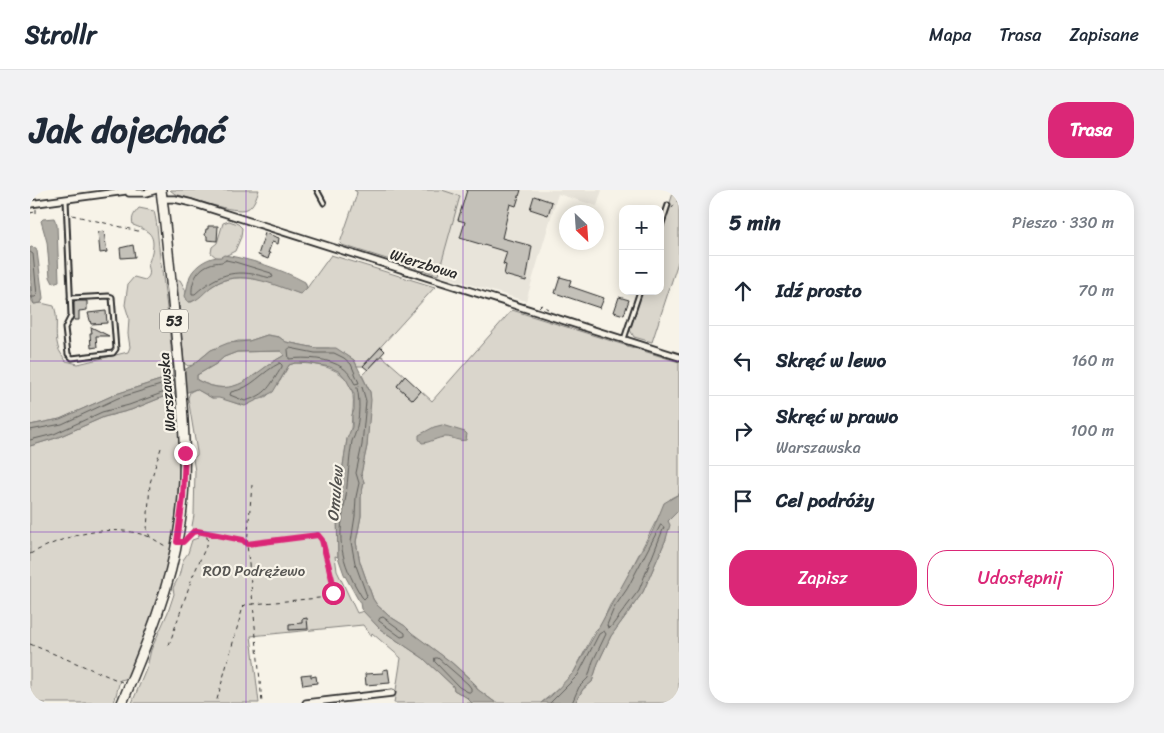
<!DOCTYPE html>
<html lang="pl">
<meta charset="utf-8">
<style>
body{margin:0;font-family:Sriracha,sans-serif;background:#f2f2f3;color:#1f2937}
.controls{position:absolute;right:15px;top:15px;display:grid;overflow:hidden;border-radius:10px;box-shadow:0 2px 12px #0003}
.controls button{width:45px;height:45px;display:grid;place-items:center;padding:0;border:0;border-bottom:1px solid #e0e1e3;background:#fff;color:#1f2937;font:25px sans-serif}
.compass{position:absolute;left:529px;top:15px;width:45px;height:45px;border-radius:50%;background:#fff;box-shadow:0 2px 12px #0003;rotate:155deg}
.stop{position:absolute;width:15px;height:15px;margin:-11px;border:4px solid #db2777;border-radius:50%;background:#fff}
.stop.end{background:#db2777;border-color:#fff;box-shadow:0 1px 5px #0008}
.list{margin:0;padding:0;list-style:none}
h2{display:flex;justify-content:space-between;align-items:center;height:65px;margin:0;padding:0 20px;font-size:21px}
h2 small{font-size:16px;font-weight:400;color:#747a83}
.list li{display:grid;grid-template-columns:32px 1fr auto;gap:15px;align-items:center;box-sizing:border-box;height:70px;padding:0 20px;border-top:1px solid #e0e1e3}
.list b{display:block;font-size:19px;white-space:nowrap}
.list p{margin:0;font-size:16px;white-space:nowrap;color:#747a83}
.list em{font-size:16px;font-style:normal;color:#747a83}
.actions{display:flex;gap:10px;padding:15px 20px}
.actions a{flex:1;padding:11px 0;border:1px solid #db2777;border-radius:20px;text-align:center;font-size:18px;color:#db2777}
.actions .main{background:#db2777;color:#fff}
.icon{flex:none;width:28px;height:28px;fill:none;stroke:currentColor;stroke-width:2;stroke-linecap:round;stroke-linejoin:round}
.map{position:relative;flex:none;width:649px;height:513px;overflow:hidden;border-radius:20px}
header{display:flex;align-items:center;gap:30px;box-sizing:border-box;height:70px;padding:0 25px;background:#fff;border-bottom:1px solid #e0e1e3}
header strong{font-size:24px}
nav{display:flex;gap:28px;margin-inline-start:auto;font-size:18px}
.intro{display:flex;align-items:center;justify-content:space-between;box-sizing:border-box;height:120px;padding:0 30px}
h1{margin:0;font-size:35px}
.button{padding:12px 22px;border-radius:20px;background:#db2777;color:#fff;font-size:18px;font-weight:700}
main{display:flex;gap:30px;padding:0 30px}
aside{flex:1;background:#fff;border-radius:20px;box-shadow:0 2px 12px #0003}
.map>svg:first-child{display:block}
</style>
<header>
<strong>Strollr</strong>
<nav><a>Mapa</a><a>Trasa</a><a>Zapisane</a></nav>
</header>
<div class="intro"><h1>Jak dojechać</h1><a class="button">Trasa</a></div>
<main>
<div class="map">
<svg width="649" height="513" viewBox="0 0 649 513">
<rect width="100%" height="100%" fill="#f7f3e8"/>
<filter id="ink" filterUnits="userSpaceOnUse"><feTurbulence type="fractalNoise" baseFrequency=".02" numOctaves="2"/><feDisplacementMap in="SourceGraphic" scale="10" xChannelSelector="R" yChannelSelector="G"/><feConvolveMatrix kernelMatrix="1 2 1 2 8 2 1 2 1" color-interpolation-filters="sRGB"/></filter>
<g filter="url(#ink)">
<path fill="#e8e4da" d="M412,0H572L567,16L528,4L496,111L408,85L430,6Z"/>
<g fill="#dad6cc" stroke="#82807c">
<path d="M140,0H229C226,7 224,16 217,19C204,24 160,8 145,4Z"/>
<path d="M324,0H412L430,6L408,85L312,55L310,53L326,7L327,2Z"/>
<path d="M644,0H649V69L622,152L604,147L600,140L612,101H630V44Z"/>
<path d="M109,18L124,21C128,36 128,52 130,67C136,107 141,146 143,186L86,204L30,229L0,235V96L2,111L4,114L11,113L24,116C29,129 24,143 28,157C29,162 33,166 36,171L48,174L98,162L100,157L98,144L99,128L95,115L98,94L104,87L115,90C121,86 120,81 118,75C121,66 127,51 119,43C115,39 108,37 103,35C101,27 104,24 109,18Z"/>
<path d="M199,31L208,34L212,38L211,47L205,61L191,68L186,67L181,63L182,57L187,53L193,33Z"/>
<path d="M301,65L405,97L333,176H327L324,170L299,158H286L256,152L249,147L237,145L219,151H208L181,160L163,175L158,176L154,173L147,90H150L155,99L159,112H162C169,106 176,100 184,95C209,79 243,93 268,103L277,98Z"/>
<path d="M482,120L649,172V304L641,308L625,333L592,397L580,415L571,435L565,441L544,482L534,494L511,513H466L447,499L446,495L438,487L421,472L381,443L375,436L359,426L347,415L343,409L330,372L326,352L331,326V307L334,292L331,284L337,256L340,202L332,185L352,166L375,186L367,196L383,210L391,201L402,211Z"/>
<path d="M251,161L254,165L253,166C220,184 209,211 167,190V185L186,174L194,167L207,162Z"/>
<path d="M265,173C303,174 330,184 322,226C321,235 322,241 317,249L310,296L311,303L307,322L308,367L305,366L307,381L327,423L334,421L350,439L393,468L423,496L424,500L436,507L442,513H364L371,468L342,443L341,446L333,435L221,446L229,513H102L117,477L121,460L138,422L144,404L143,398L149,386L153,370L158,363L162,350L168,348L171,340H163L162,336L164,325L165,281L163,269L167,265V262L158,208L160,202L166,199L182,208L189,207L208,214L231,209L237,206L250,191L259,175Z"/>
<path d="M133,207H144L147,209C151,265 150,320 137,375C128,413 112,450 98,487L95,489L90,490L84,513H0V256L26,248L74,227L101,220Z"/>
<path d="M649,320V513H545L553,499L562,492L568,473L581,446L613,402L636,349L638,331Z"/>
</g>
<g fill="#afaca4" stroke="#7a7874" fill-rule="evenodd">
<path d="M24,28L27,35L29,91L23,93L20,87L17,52L11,31L13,29Z"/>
<path d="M1,57L6,58L7,61L13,108L11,113L4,114C0,104 0,71 0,58Z"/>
<path d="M194,65C221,69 251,79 275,92L277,98L270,104C244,95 210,78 184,95C175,100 169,112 158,112L155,106C157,99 158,92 160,86C165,75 180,66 191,67Z"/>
<path d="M237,145L249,147L256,152L286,158H306L324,170L340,202L341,210L337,256L331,284L334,292L331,307V326L326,352L330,372L343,409L347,415L359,426L375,436L382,443L421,472L442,491L447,499L466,513H442L436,507L424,500L423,496L393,468L350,439L331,419L330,413L314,384L308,367L307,322L311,303L310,296L317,249L322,237V225L324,220V204L316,189L310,182L300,177L277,173H265L259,175L243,202L215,216L189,208H182L166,199L144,207H133L101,220L74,227L26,248L0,256V235L30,229L86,204L143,186L163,175L181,160L198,153L219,151ZM251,161L254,165L253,166C221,183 207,211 167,190V185L186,174L194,167L207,162Z"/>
<path d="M412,235L435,242L437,244L436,250C429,252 423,247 416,247C407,247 400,253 392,253L389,249V245L404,237Z"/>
<path d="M649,304V320L638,331L640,335L636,349L613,402L581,446L568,473L562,492L553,499L545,513H511L521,506L544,482L623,340L634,313Z"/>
</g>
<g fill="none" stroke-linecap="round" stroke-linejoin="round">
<g stroke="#605f5b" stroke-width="1">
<path d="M0,62L3,64L7,105L5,107H0"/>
<path d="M196,70L205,72L241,83L243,87L240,88C209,79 190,81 165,104H162C161,90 169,76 184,73C189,72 192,73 196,70Z"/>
<path d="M260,158L285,163H304L314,168L321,174L329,193L325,194C322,189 319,182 313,178C299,168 276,167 259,169L258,160Z"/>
<path d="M250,173L252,175V177C239,196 239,204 215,211L200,205L201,202C223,198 231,182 250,173Z"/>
<path d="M329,196L332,197L336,211L332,255L326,283L329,293L326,307L325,326L321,352L325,373L337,406L334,409L332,407C324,394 316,379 313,364C308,345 313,324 316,306C318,288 319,269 322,251C329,239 331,212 327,198Z"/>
<path d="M0,240L32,234L88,208L144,191"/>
<path d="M0,250L24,244L72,222L99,215L132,203L145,201"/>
<path d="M631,335L634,337L609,400L581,437L578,438L577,435L584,418L597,399Z"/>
<path d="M350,428L353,427L375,443V446L371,447L349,431Z"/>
<path d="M405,468H408L438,494L441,498V502H438L429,497L405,472Z"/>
<path d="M520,513L548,485L569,444L574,441L576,444L563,471L558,488L549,497L542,513"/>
</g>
</g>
<g fill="#c4c1b9" stroke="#2b2b2b">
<path d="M437,0H491L486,16L480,14L472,48L502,56L496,91L474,85L476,75L473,74L477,62L430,48L435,32L428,30Z"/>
<path d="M504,6L522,12L518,25L500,19Z"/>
<path d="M178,36H188L187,51L177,50V46L175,45L176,39H178Z"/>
<path d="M74,41L77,62L70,63L68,42Z"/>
<path d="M235,43L249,48L248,54L242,52L238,63H240L238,69L228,65Z"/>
<path d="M103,55L105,67L91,68L90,58Z"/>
<path d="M530,87L541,90L539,96L574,108L570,118L525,103Z"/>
<path d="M589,107L599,110L594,125L584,122Z"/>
<path d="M44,111H57V120L49,121V130H44Z"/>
<path d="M76,121L77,133L61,134L58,123Z"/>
<path d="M61,137L79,146H66L67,157L61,158L60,143H62Z"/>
<path d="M351,157L355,161L338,180L333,176Z"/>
<path d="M375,186L391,201L383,210L367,196Z"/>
<path d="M277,428L278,439L259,440V434L272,433V429Z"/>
<path d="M358,479L360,493L336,495L335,484L353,483V480Z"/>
<path d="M281,484V487L286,486L287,493L273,495L271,485Z"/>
</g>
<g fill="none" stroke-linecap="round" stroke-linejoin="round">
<g stroke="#2b2b2b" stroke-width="7">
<g id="lane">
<path d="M287,0L294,13"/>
<path d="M36,10L40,100L41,126L35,138L38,164L42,168L83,163L86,159L82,107L79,106L40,108"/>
<path d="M630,39L638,15"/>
<path d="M594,149L610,101"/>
</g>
</g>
<g stroke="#2b2b2b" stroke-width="9">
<g id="street">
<path d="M99,3H116L126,0"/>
<path d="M132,9H145L162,13L649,167"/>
<path d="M0,14L103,0"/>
<path d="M276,513L362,503"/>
</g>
</g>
<g stroke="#2b2b2b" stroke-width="12">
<path id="primary" d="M92,513C115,458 140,400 149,340C159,282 153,224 148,166C143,111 138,55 131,0"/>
</g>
<g stroke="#2b2b2b" stroke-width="1" stroke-dasharray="4 4" stroke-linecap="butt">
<path d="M642,18L649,9"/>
<path d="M6,19V24"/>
<path d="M0,23L5,22"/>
<path d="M42,25L112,42"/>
<path d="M509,117L511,115L518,119"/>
<path d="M131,258L120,293L117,340L120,347L137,357"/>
<path d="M222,295L217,354L288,345L291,346L304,397L303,403L300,407L223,414L232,513"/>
<path d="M155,351L163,342L171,341L213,350L217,354L223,414L215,415L213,417L186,513"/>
<path d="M0,364C36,345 80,332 120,347"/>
<path d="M0,454L92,492"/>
<path d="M139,455L162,388L178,352L176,343"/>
</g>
<use href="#lane" stroke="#f7f3e8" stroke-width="3"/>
<use href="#street" stroke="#f7f3e8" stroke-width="5.5"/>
<use href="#primary" stroke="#f7f3e8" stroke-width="9"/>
</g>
</g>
<g fill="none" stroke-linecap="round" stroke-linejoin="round" filter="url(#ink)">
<path stroke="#db2777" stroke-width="6" d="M155,263L153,308L147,352H153L163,342L167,341L213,350L217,354L288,345L292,350L304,397L303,403"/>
</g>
<path fill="none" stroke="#7b2cbf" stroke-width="1" stroke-opacity="0.55" d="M216,0V513M433,0V513M0,171H649M0,342H649"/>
<g text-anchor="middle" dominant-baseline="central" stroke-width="4.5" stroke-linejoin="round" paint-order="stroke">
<rect fill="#f7f3e8" stroke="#686764" stroke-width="1" x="130" y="119.5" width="28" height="23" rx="4"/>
<g font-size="14" font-weight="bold" fill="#2b2b2b">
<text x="144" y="131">53</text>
</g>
<g font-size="15" fill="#2b2b2b" stroke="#f7f3e8">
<text transform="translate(394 74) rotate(17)">Wierzbowa</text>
<text transform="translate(137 202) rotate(-95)">Warszawska</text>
</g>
<g font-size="15" fill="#575653" stroke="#f7f3e8">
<text x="224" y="381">ROD Podrężewo</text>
</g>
<g font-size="16" font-style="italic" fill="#53524f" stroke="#f7f3e8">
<text transform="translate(305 304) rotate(-85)">Omulew</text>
</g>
</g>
</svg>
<div class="controls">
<button>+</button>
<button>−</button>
</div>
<svg class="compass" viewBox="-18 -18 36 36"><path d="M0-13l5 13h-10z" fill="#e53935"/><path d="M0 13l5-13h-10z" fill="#747a83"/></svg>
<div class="stop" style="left:303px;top:403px"></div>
<div class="stop end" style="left:155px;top:263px"></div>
</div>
<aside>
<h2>5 min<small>Pieszo · 330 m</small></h2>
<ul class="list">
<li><svg class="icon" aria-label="ahead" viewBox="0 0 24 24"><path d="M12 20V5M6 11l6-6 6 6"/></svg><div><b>Idź prosto</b></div><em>70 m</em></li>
<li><svg class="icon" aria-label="left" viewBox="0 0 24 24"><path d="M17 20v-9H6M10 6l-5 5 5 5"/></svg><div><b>Skręć w lewo</b></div><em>160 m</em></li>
<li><svg class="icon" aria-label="right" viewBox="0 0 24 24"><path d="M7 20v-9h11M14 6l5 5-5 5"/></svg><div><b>Skręć w prawo</b><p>Warszawska</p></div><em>100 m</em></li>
<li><svg class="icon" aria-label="arrive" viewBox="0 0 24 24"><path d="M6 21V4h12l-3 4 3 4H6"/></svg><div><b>Cel podróży</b></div></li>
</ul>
<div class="actions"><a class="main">Zapisz</a><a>Udostępnij</a></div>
</aside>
</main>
